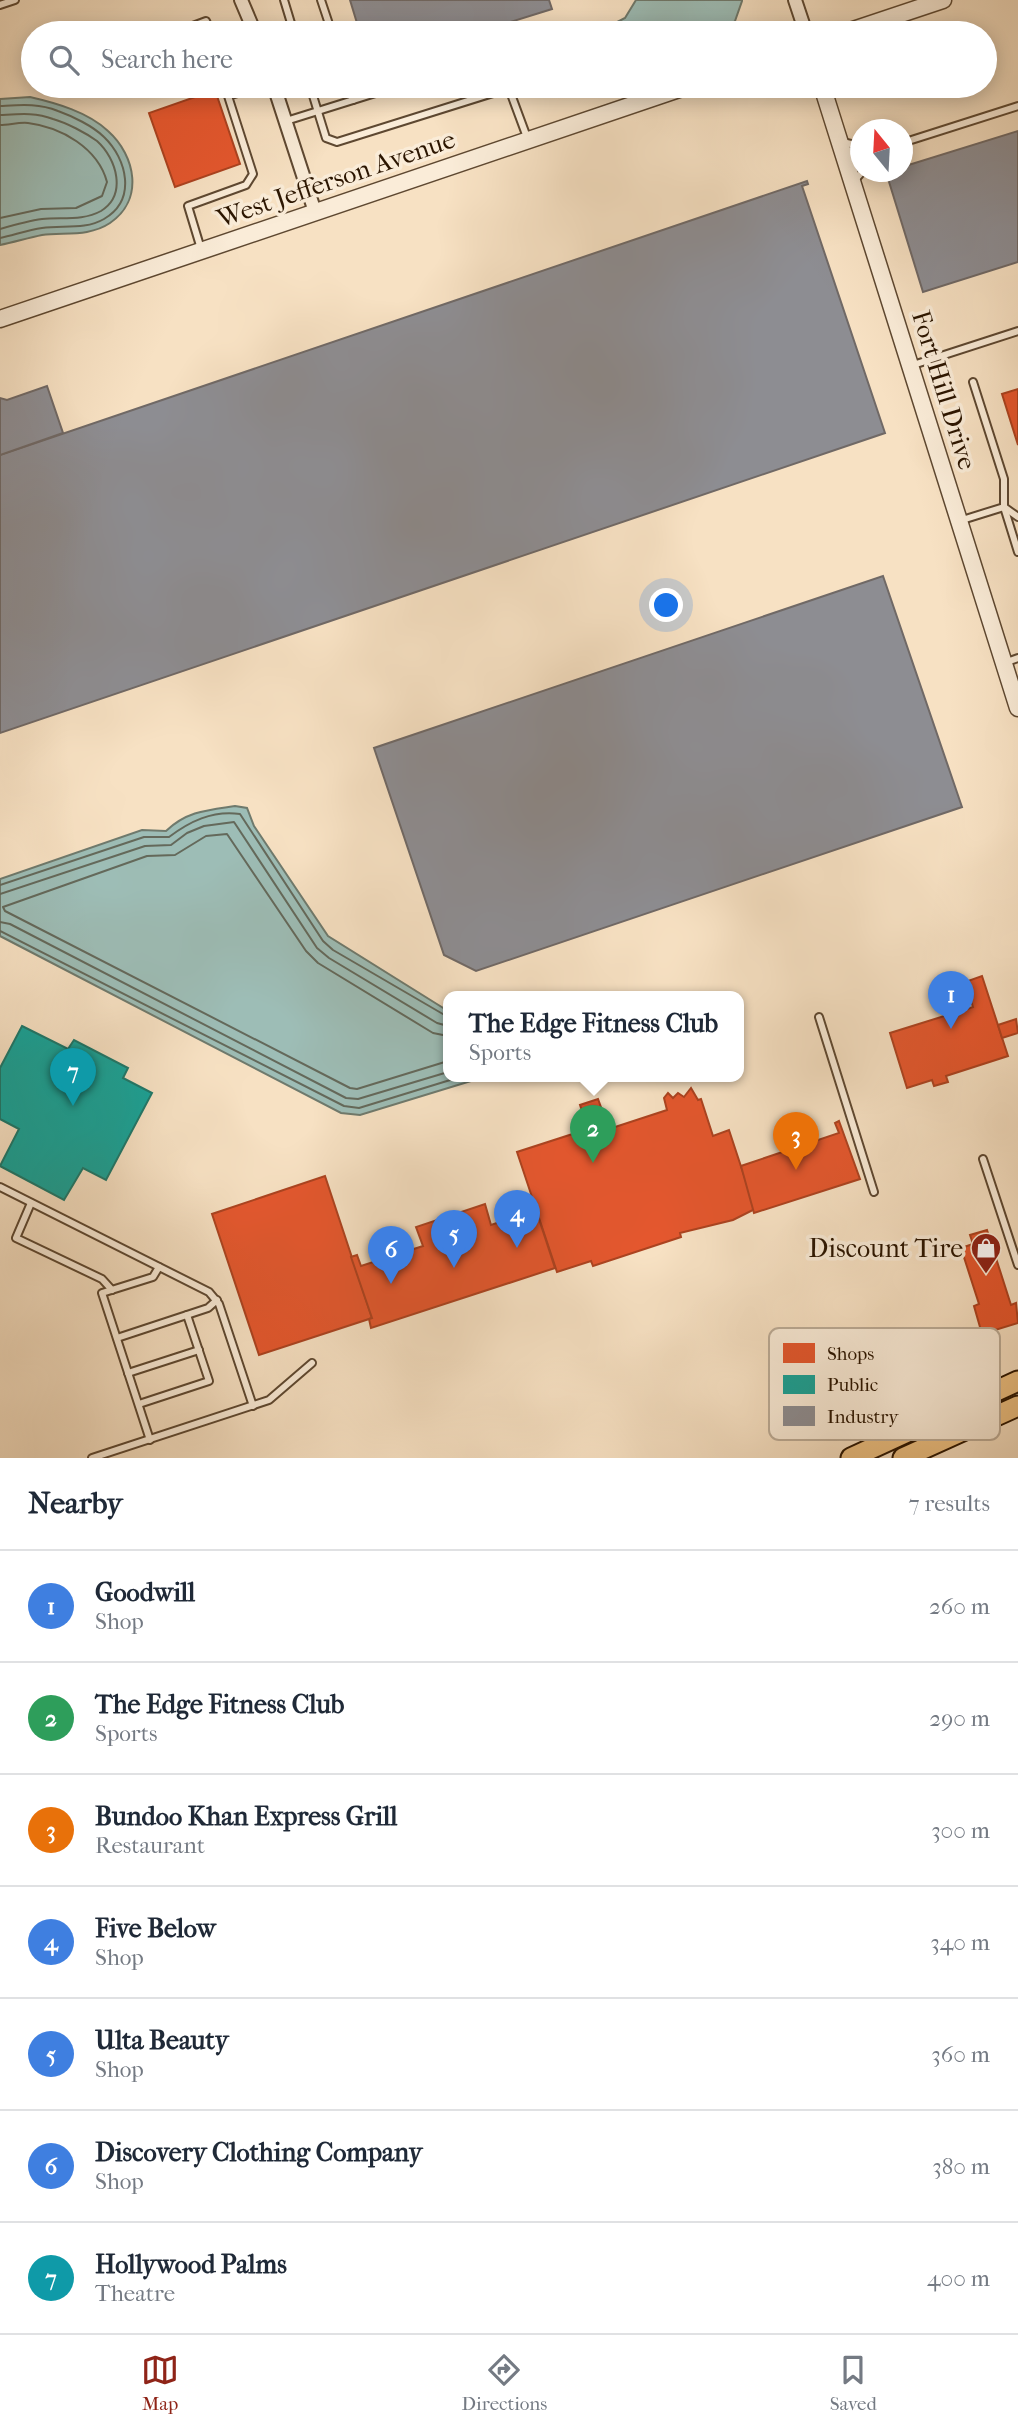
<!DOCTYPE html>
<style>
body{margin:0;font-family:"IM FELL French Canon",serif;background:#f2f2f3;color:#1f2937}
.compass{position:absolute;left:850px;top:119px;width:63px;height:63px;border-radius:50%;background:#fff;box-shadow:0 4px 18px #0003;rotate:342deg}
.you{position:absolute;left:667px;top:606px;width:24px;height:24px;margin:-18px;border:5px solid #fff;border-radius:50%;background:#1a73e8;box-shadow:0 0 0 10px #1a73e833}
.badge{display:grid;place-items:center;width:46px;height:46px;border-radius:50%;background:#8f2418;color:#fff;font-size:23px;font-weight:700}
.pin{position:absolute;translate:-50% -58px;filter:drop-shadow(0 2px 4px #0008)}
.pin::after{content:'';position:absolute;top:37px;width:24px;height:21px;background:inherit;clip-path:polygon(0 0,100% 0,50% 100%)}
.popup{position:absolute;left:443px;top:991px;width:301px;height:91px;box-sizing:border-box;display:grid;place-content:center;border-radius:14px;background:#fff;filter:drop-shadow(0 2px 5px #0005);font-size:23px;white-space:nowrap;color:#747a83}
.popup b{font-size:26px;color:#1f2937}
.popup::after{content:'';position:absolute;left:50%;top:100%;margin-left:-14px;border:14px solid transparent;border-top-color:#fff}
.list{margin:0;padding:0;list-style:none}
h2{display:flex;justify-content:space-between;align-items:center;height:91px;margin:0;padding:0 28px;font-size:30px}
h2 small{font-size:23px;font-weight:400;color:#747a83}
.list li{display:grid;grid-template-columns:46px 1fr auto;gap:21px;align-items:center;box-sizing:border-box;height:112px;padding:0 28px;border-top:2px solid #e0e1e3}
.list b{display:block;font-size:26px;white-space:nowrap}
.list p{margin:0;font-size:23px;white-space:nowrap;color:#747a83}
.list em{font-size:23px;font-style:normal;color:#747a83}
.icon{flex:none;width:38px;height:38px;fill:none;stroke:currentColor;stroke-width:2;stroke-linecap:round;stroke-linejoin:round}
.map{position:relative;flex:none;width:1018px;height:1458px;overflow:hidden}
.search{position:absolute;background:#fff;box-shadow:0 4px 18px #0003;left:21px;right:21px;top:21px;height:77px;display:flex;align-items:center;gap:18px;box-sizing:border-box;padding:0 24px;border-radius:38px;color:#747a83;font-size:26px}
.sheet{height:875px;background:#fff}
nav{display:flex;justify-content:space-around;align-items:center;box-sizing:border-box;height:98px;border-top:2px solid #e0e1e3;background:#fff;font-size:19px;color:#747a83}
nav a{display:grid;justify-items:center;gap:4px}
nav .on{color:#8f2418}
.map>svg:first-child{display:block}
</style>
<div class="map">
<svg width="1018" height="1458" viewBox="0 0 1018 1458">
<rect width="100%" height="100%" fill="#f7e1c3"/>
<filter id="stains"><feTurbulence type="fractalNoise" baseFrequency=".00286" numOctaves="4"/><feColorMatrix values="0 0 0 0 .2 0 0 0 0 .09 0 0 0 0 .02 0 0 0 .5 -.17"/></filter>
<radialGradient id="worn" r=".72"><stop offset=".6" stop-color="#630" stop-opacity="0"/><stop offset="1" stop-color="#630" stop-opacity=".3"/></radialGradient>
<g fill="#9dbdb6" stroke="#6f7a6d" stroke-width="2">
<path d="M636,0H742V1L735,21L723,33H596L625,18Z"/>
<path d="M30,97C56,103 88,112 108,131C136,156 144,200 110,223C89,237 65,232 42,235C28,238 14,242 0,245V99Z"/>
<path d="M235,806L247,808L254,826L328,936L448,1011V1077H484L360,1115L341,1113L0,936V879L142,830L166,831C187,811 208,810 235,806Z"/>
</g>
<g fill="#e4572e" stroke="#ac4320" stroke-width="2">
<path d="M215,90L240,164L175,187L149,113Z"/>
<path d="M1018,389V445L1002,394Z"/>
<path d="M982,976L1008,1056L946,1076L948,1082L934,1086L932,1080L907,1088L890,1033L973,1007L965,982Z"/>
<path d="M1016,1019L1018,1033L1002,1038L998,1025Z"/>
<path d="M691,1088L698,1100L701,1099L713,1136L729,1130L755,1209L733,1220L688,1231L680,1233L681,1237L593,1266L591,1261L557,1272L517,1152L588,1129L580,1105L598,1099L609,1129L667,1110L664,1098L668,1093L673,1098L678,1093L684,1097Z"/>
<path d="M839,1121L860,1179L754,1213L741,1166L839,1133L835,1123Z"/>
<path d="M325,1176L372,1318L259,1355L212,1214Z"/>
<path d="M485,1204L491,1225L536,1210L555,1268L371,1328L369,1319L372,1318L351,1257L357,1255L361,1266L423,1246L416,1227Z"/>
<path d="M987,1230L1011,1305L1016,1303L1018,1323L982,1334L974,1306L979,1304L961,1248L973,1244L970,1235Z"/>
</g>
<path fill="#17a398" stroke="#1d786a" stroke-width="2" d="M22,1026L68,1049L74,1040L128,1068L123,1078L152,1093L106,1180L83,1168L64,1200L0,1166L19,1129L0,1119V1068Z"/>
<g fill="#8d8d92" stroke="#706966" stroke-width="2">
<path d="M350,0H549L552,9L475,33H360Z"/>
<path d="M1018,131V262L923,292L886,172H902V167Z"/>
<path d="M807,181L808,184L802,186L885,433L0,733V455Z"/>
<path d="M47,386L63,433L0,455V398L7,400Z"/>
<path d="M883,576L962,807L476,971L444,955L374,748Z"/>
</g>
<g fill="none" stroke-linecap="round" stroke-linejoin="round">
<g stroke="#64695b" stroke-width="2">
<path d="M0,106C20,105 38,103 58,111C72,116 93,126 104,137C127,159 137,200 104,219C85,230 63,225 42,228C28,230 14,235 0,238"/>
<path d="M0,115C19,114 35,112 53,119C67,123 86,133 97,141C117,159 127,195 101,211C83,221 62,217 42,219C28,221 14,225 0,229"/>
<path d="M0,125C9,125 19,122 28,123C61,127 98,148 107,182L102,196L76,208L41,209L0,218"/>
<path d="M0,885L144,837H169C189,822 212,810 240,814L323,941L333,950L448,1017"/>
<path d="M0,894L145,846L171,845L187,833L204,826L234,822L317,948L329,958L437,1023L448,1026"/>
<path d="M0,922L10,924L346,1098L358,1099L448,1072"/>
<path d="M0,931L344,1106L359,1108L460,1077"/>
<path d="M448,1036L433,1033L318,963L306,951L227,834L206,836L175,855L147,856L3,907L5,911L350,1088L357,1089L448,1061"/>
</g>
<g stroke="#5e4831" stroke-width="10">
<g id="service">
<path d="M284,0L294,33"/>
<path d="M321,0L332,33"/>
<path d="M0,5L15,0"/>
<path d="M174,33L206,21L211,33"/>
<path d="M310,86L326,138L337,142L509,88"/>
<path d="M348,86L353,100"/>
<path d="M508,86L528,140"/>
<path d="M286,121L398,86"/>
<path d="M842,142L860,146"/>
<path d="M902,143L1018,106"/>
<path d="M854,181L862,172"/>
<path d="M201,249L188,206L246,185L253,174L228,96L260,86"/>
<path d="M910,366L1018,331"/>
<path d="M973,382L1004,479V507L1018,552"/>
<path d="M959,521L1004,507L1018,517"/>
<path d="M1004,663L1018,658"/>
<path d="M819,1017L874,1192"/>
<path d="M983,1159L1018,1265"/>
<path d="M0,1187L209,1292L219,1304L253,1406"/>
<path d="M31,1203L16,1238L102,1279L112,1290"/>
<path d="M117,1338L208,1308L217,1300"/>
<path d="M128,1373L199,1350"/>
<path d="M139,1404L209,1381L187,1315"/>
<path d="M150,1440L102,1293L153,1277L159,1267"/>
<path d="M92,1458L269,1400L312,1363"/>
</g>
</g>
<g stroke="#5e4831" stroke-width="16">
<g id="minor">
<path d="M241,0L255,33"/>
<path d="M795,0L806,33"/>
<path d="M274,86L315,212"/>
</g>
</g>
<g stroke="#5e4831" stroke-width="19">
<g id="tertiary">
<path d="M844,33L943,0"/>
<path d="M822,86L1018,708"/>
<path d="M0,319L688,86"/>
</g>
</g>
<g stroke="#2b1500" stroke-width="23">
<g id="primary">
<path d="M851,1458L1018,1381"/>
<path d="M903,1458L1018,1406"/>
</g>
</g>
<use href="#service" stroke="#faecd8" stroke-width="6"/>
<use href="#minor" stroke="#faecd8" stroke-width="12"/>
<use href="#tertiary" stroke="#faecd8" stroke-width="16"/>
<use href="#primary" stroke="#ecc082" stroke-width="19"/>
</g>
<defs>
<g id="shop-pin" transform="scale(1.575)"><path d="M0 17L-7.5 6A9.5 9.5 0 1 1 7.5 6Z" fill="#8f2418" stroke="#faecd8"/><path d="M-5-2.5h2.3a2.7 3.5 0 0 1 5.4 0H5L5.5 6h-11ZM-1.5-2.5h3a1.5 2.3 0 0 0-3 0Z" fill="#fff"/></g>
</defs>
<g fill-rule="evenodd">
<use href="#shop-pin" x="986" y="1248"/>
</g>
<g text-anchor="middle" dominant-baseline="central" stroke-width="7" stroke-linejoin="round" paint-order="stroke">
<g font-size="26" fill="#2b1500" stroke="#faecd8">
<text transform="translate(336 179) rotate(-19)">West Jefferson Avenue</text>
<text transform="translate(944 390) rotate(73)">Fort Hill Drive</text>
</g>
<g font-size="26" fill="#2b1500" stroke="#faecd8" text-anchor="end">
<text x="963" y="1248">Discount Tire</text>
</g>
</g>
<rect x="769" y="1328" width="231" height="112" rx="10" fill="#faecd8" stroke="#bcac97" stroke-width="2"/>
<rect x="783" y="1343" width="32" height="20" fill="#e4572e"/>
<rect x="783" y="1375" width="32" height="19" fill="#17a398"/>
<rect x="783" y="1406" width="32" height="20" fill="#8d8d92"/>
<g font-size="19" fill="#2b1500">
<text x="827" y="1360">Shops</text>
<text x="827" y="1391">Public</text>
<text x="827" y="1423">Industry</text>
</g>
<rect width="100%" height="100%" filter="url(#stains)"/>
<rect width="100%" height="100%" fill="url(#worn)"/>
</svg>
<svg class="compass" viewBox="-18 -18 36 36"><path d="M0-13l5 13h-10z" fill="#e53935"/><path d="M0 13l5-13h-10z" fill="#747a83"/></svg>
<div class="you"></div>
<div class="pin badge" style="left:951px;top:1029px;background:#3f7fe0">1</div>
<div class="pin badge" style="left:593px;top:1163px;background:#2e9e5b">2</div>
<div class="popup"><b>The Edge Fitness Club</b>Sports</div>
<div class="pin badge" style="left:796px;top:1170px;background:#e8710a">3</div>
<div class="pin badge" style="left:517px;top:1248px;background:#3f7fe0">4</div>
<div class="pin badge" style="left:454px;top:1268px;background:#3f7fe0">5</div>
<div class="pin badge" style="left:391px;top:1284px;background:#3f7fe0">6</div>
<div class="pin badge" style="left:73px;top:1106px;background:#0f9aa8">7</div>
<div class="search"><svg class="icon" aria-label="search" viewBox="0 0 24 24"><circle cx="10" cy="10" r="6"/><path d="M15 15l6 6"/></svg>Search here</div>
</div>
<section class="sheet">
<h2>Nearby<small>7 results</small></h2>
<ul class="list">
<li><span class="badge" style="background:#3f7fe0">1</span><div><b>Goodwill</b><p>Shop</p></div><em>260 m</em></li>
<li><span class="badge" style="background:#2e9e5b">2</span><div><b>The Edge Fitness Club</b><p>Sports</p></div><em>290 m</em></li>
<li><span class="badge" style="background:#e8710a">3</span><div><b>Bundoo Khan Express Grill</b><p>Restaurant</p></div><em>300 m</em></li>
<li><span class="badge" style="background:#3f7fe0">4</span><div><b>Five Below</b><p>Shop</p></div><em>340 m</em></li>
<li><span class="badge" style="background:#3f7fe0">5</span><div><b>Ulta Beauty</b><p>Shop</p></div><em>360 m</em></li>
<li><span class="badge" style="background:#3f7fe0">6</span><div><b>Discovery Clothing Company</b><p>Shop</p></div><em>380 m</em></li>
<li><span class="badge" style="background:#0f9aa8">7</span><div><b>Hollywood Palms</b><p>Theatre</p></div><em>400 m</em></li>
</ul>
</section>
<nav>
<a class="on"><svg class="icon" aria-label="map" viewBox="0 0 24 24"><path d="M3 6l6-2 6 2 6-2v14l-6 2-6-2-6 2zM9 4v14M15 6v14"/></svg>Map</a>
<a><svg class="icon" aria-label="directions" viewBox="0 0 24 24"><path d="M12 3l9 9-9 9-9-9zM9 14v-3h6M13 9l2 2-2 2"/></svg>Directions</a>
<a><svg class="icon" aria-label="saved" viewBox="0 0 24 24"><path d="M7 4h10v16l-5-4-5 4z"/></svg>Saved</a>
</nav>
